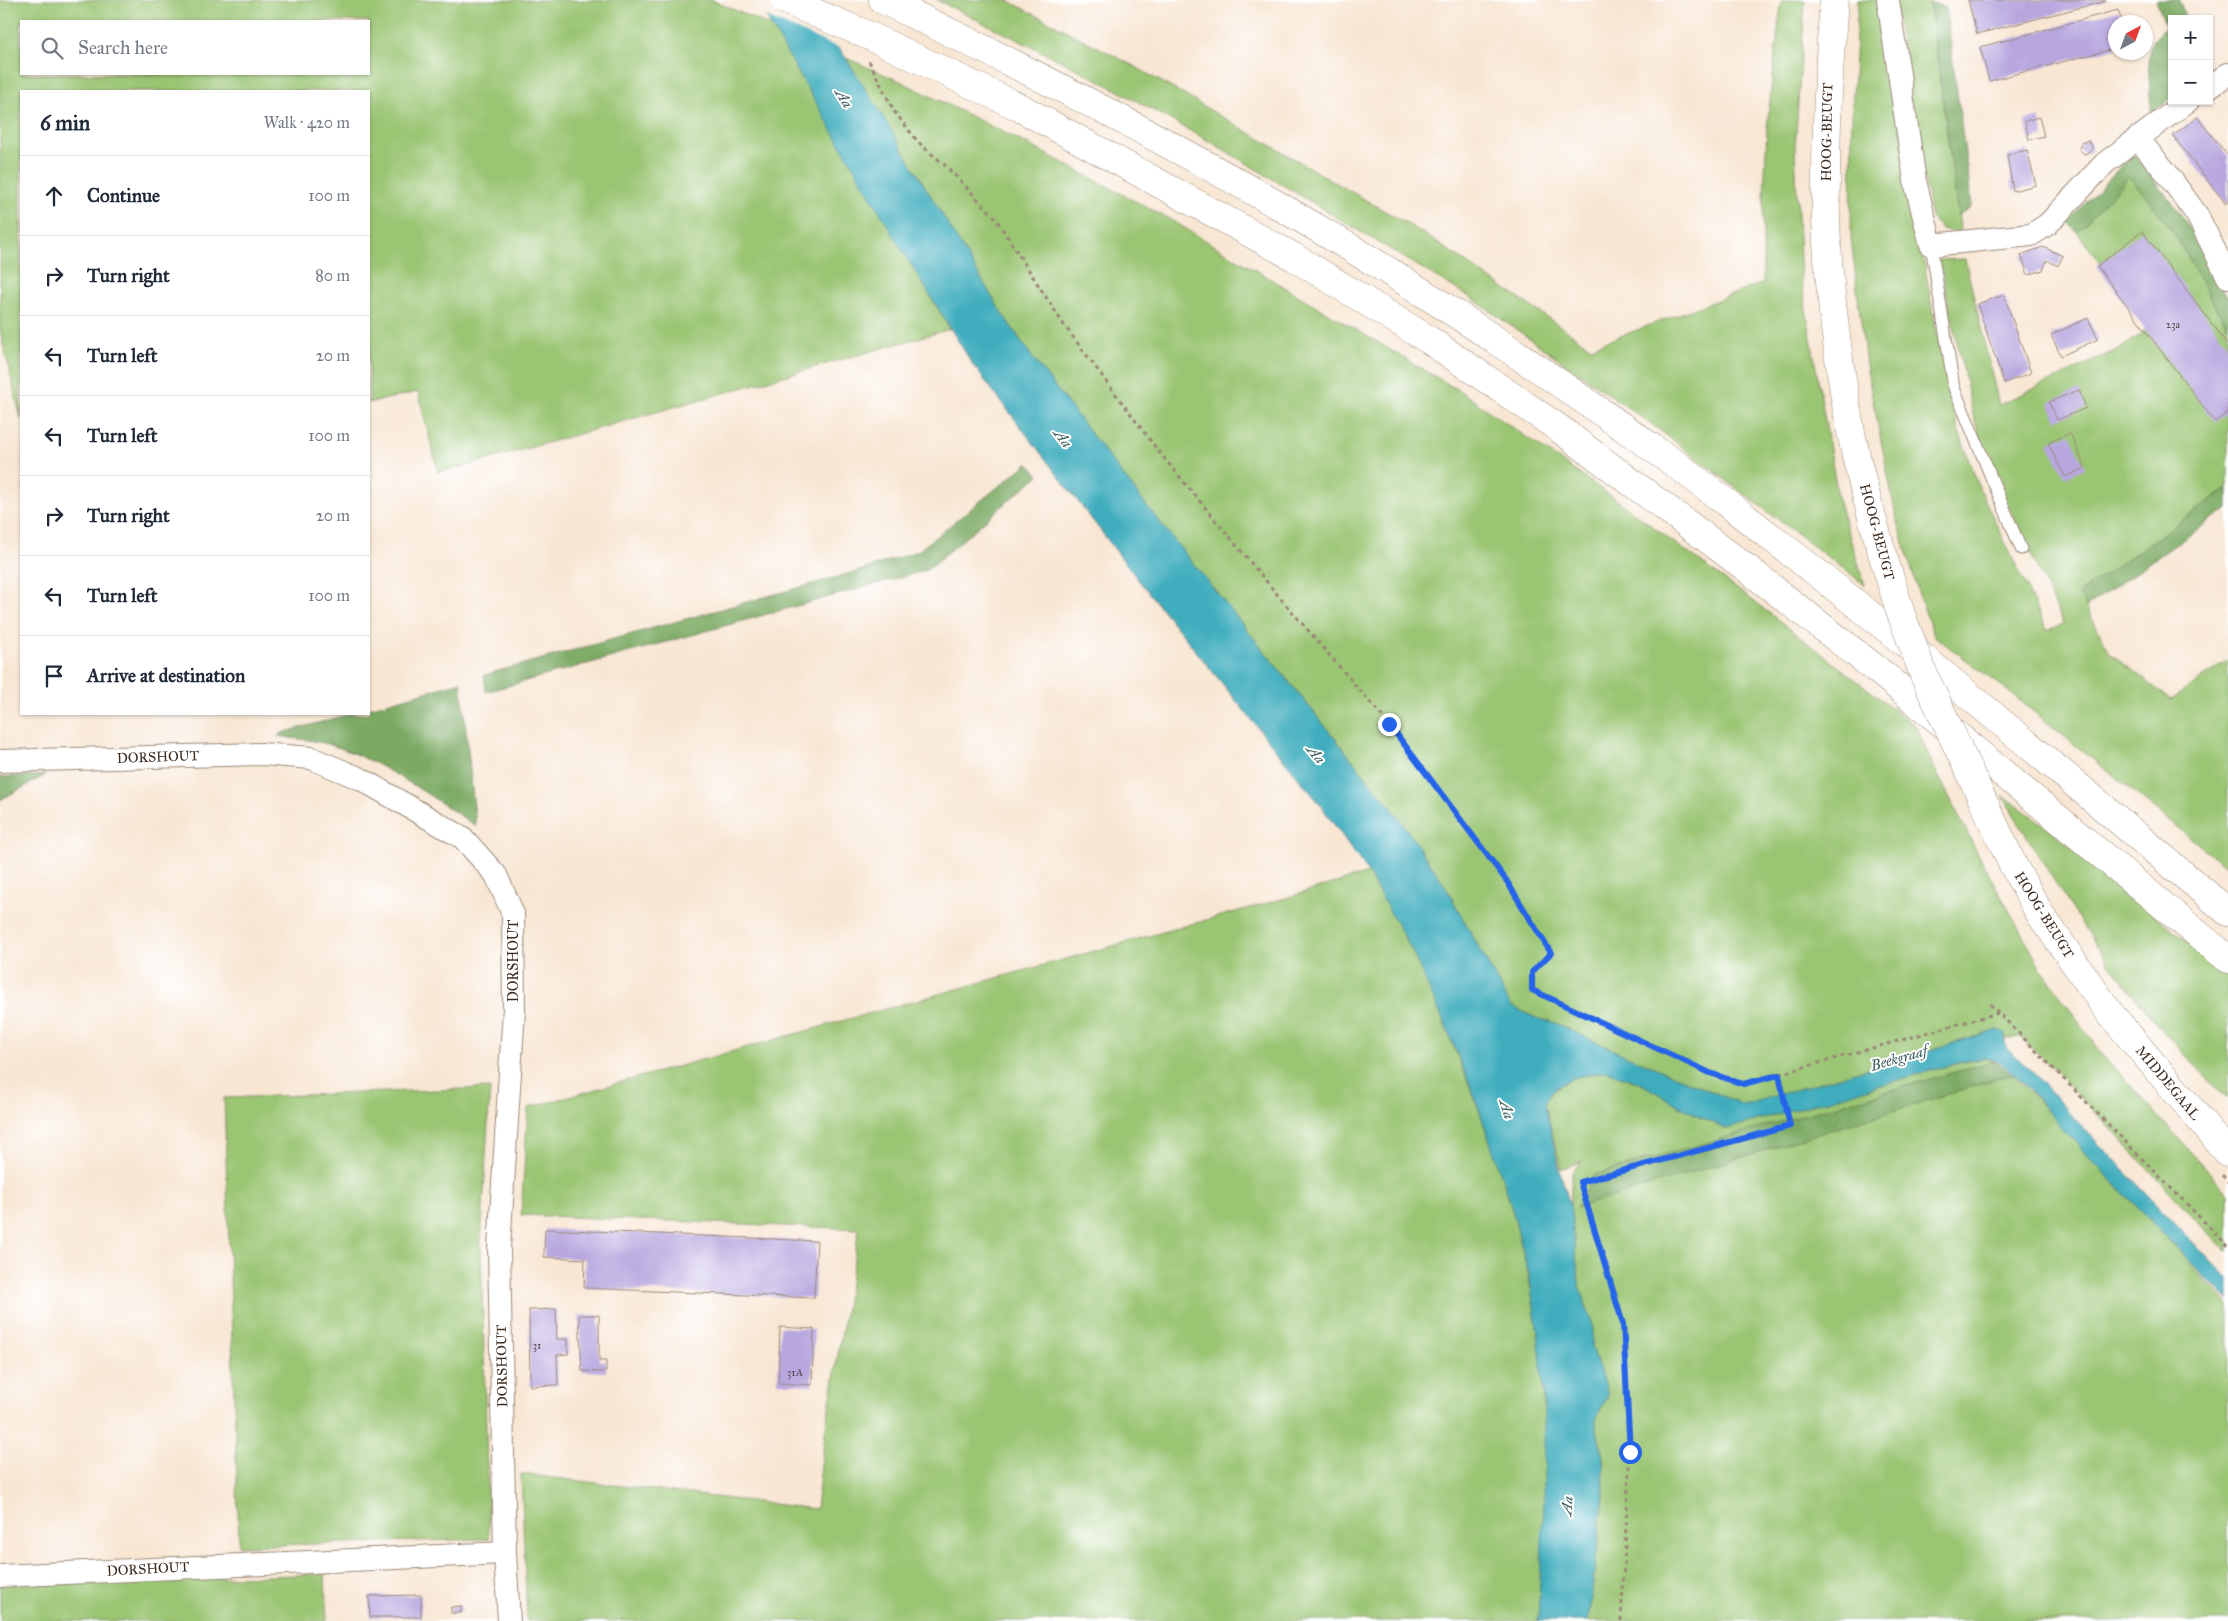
<!DOCTYPE html>
<meta charset="utf-8">
<style>
body{margin:0;font-family:"IM FELL Great Primer",serif;background:#f6f6f7;color:#1f2937}
.controls{position:absolute;right:15px;top:15px;display:grid;overflow:hidden;border-radius:0px;box-shadow:0 1px 4px #0004}
.controls button{width:45px;height:45px;display:grid;place-items:center;padding:0;border:0;border-bottom:1px solid #e0e1e3;background:#fff;color:#1f2937;font:25px sans-serif}
.compass{position:absolute;left:2108px;top:15px;width:45px;height:45px;border-radius:50%;background:#fff;box-shadow:0 1px 4px #0004;rotate:41deg}
.stop{position:absolute;width:15px;height:15px;margin:-11px;border:4px solid #2563eb;border-radius:50%;background:#fff}
.stop.end{background:#2563eb;border-color:#fff;box-shadow:0 1px 5px #0008}
.list{margin:0;padding:0;list-style:none}
h2{display:flex;justify-content:space-between;align-items:center;height:65px;margin:0;padding:0 20px;font-size:21px}
h2 small{font-size:16px;font-weight:400;color:#747a83}
.list li{display:grid;grid-template-columns:32px 1fr auto;gap:15px;align-items:center;box-sizing:border-box;height:80px;padding:0 20px;border-top:1px solid #e0e1e3}
.list b{display:block;font-size:19px;white-space:nowrap}
.list em{font-size:16px;font-style:normal;color:#747a83}
.icon{flex:none;width:28px;height:28px;fill:none;stroke:currentColor;stroke-width:2;stroke-linecap:round;stroke-linejoin:round}
.map{position:relative;flex:none;width:2228px;height:1621px;overflow:hidden}
.search{position:absolute;background:#fff;box-shadow:0 1px 4px #0004;left:20px;top:20px;width:350px;height:55px;display:flex;align-items:center;gap:12px;box-sizing:border-box;padding:0 18px;border-radius:0px;color:#747a83;font-size:19px}
.panel{position:absolute;background:#fff;box-shadow:0 1px 4px #0004;left:20px;top:90px;width:350px;height:625px;border-radius:0px}
.map>svg:first-child{display:block}
</style>
<div class="map">
<svg width="2228" height="1621" viewBox="0 0 2228 1621">
<rect width="100%" height="100%" fill="#fff"/>
<filter id="ink" filterUnits="userSpaceOnUse"><feTurbulence type="fractalNoise" baseFrequency=".02" numOctaves="2"/><feDisplacementMap in="SourceGraphic" scale="10" xChannelSelector="R" yChannelSelector="G"/><feConvolveMatrix kernelMatrix="1 2 1 2 8 2 1 2 1" color-interpolation-filters="sRGB"/></filter>
<filter id="wash" filterUnits="userSpaceOnUse"><feTurbulence type="fractalNoise" baseFrequency=".0096" numOctaves="4" result="noise"/><feDisplacementMap in="SourceGraphic" scale="20" xChannelSelector="R" yChannelSelector="G"/><feGaussianBlur stdDeviation="1.12" result="paint"/><feColorMatrix in="noise" values="0 0 0 0 0 0 0 0 0 0 0 0 0 0 0 0 0 1.4 0 .05"/><feComposite in="paint" operator="in"/></filter>
<g filter="url(#wash)">
<rect width="100%" height="100%" fill="#f8e6d3"/>
<g fill="#9ac572" stroke="#6a7848" fill-rule="evenodd">
<path d="M0,0H712L771,26L950,329L462,467L438,472L418,392L369,403V91H21V419L0,331ZM21,21H369V74H21Z"/>
<path d="M937,0H1007L1134,66L1421,232L1591,347L1763,283V219L1767,127L1780,12L1782,0H1805L1795,149L1801,279L1839,503L1865,585L1654,426L1473,299L1216,145L1093,77Z"/>
<path d="M1858,0H1877L1934,318L1958,429L1980,490L2047,630L2064,624L1992,471L1974,419L1939,260L1965,259L1999,405L2121,348L2149,328L2077,232L2129,176C2149,199 2169,224 2184,250C2199,275 2210,303 2228,326V488L2079,593L2110,653L2171,700L2228,660V868L2003,687L1934,636L1918,592L1895,511L1866,365L1851,238L1852,111Z"/>
<path d="M1894,0H1929L1961,234L1942,229L1931,218Z"/>
<path d="M846,58L900,81L1029,145L1171,220L1463,393L1618,501L1756,603L1916,726L1931,761L1979,856L2041,968L2099,1051L2228,1193V1253L2044,1059L2019,1036L2005,1039L2006,1036L1998,1030L1744,1105L1622,1054L1551,1021L1540,1020L1511,1006L1444,884L1397,815L1145,504L1032,357L1000,310Z"/>
<path d="M2003,796L2046,826L2228,975V1099C2205,1075 2181,1052 2159,1027C2100,957 2049,875 2003,796Z"/>
<path d="M1368,873C1382,898 1397,922 1411,948C1429,984 1444,1022 1459,1060C1504,1169 1538,1279 1544,1397C1548,1471 1542,1547 1538,1621H527L521,1474L816,1509L825,1432L859,1229L521,1215L528,1108L1289,897Z"/>
<path d="M1983,1058L1995,1061L1594,1175L1577,1207L2013,1074L2228,1304V1621H1588L1604,1496L1603,1458L1595,1420L1608,1395L1592,1347L1593,1325L1580,1290L1570,1205L1572,1172L1582,1161L1561,1169L1545,1104L1552,1090L1572,1078L1606,1071L1640,1083L1685,1109L1726,1129L1947,1066Z"/>
<path d="M490,1088L481,1244L489,1539L239,1546L224,1098Z"/>
<path d="M325,1574L327,1621H0V1585Z"/>
</g>
<g fill="#7baa64" stroke="#5b6a41">
<path d="M2156,0H2179L2186,19H2172V98L2151,113L2148,58L2152,41L2166,27Z"/>
<path d="M1930,2L1946,8L1972,206L1958,216Z"/>
<path d="M2135,155L2178,210L2196,238L2228,299V326C2210,303 2199,275 2184,250C2169,224 2149,199 2129,177L2077,232L2067,222L2128,159Z"/>
<path d="M1028,463L1039,475L927,570L486,692L484,675L862,570L918,551Z"/>
<path d="M2228,488V508L2086,607L2079,593Z"/>
<path d="M461,682L476,826C433,798 380,760 331,745C314,740 295,739 278,736L282,733L350,714H369V708Z"/>
<path d="M46,775L0,800V777Z"/>
<path d="M1994,1061L2013,1074L1576,1208L1594,1175Z"/>
</g>
<path fill="#40adbe" stroke="#3e6c6e" d="M756,0H809L882,115L1000,310L1032,357L1145,504L1397,815L1444,884L1511,1006L1540,1020L1551,1021L1622,1054L1744,1105L1998,1030L2005,1033V1044L2007,1049L2032,1071L2077,1121L2228,1279V1300C2171,1243 2115,1184 2059,1125C2041,1105 2017,1068 1991,1059C1979,1055 1959,1064 1947,1066L1726,1129L1685,1109L1640,1083L1607,1071L1572,1078L1552,1090L1545,1104L1559,1168L1570,1205L1580,1290L1593,1325L1592,1347L1608,1395L1595,1420L1603,1458L1604,1496L1588,1621H1538L1544,1502V1398L1538,1333L1529,1274L1510,1201L1476,1100L1445,1024L1411,949L1365,868L1319,803L1140,582L973,365L899,245Z"/>
<path fill="#f8e6d3" d="M753,0H812L844,50L762,15Z"/>
<g id="blocks">
<g fill="#b8a7df">
<path d="M1968,0H2106V1L1977,34Z"/>
<path d="M2118,10L2122,22H2116V48L1989,81L1980,47Z"/>
<path d="M2039,117L2044,136L2029,140L2025,121Z"/>
<path d="M2197,117L2228,156V202L2226,204L2173,136Z"/>
<path d="M2088,140L2092,146L2091,152L2084,154L2079,149L2081,143Z"/>
<path d="M2027,150L2036,185L2013,191L2007,155Z"/>
<path d="M2142,231L2228,345V412L2215,422L2097,266Z"/>
<path d="M2043,247L2063,256L2058,266L2047,260L2043,270L2028,275L2021,255Z"/>
<path d="M2004,295L2031,373L2004,383L1977,304Z"/>
<path d="M2088,318L2098,339L2061,356L2051,335Z"/>
<path d="M2079,390L2086,408L2057,420L2049,402Z"/>
<path d="M2070,433L2085,468L2065,477L2048,443Z"/>
<path d="M545,1229L817,1241L814,1298L584,1288L585,1259L544,1257Z"/>
<path d="M556,1309L557,1339H568V1354L557,1355L558,1385L530,1386L529,1310Z"/>
<path d="M579,1315H599V1361H606V1372L582,1371Z"/>
<path d="M780,1327L814,1329L812,1385L778,1383Z"/>
<path d="M421,1595V1617H370L369,1596Z"/>
<path d="M461,1606V1613H451V1607Z"/>
</g>
</g>
</g>
<g filter="url(#ink)">
<use href="#blocks" fill-opacity="0" stroke="#9a8878" stroke-width="1"/>
<g fill="none" stroke-linecap="round" stroke-linejoin="round">
<g stroke="#9a8878" stroke-width="13">
<path id="service" d="M1931,245L1954,388L2021,549"/>
</g>
<g stroke="#9a8878" stroke-width="24">
<g id="minor">
<path d="M1888,0L1915,181L1931,245L2031,235L2048,224L2105,163L2188,101"/>
<path d="M2209,87L2228,74"/>
<path d="M2137,138L2166,172L2197,215L2228,277"/>
<path d="M0,761L261,754L311,758L361,779L463,838L496,875L513,914L514,1009L499,1248L505,1553L509,1621"/>
<path d="M0,1576L505,1553"/>
</g>
</g>
<g stroke="#9a8878" stroke-width="29">
<g id="tertiary">
<path d="M1834,0C1828,73 1825,146 1826,220C1828,285 1837,351 1848,416C1856,463 1870,510 1883,556"/>
<path d="M2013,865L2040,914L2109,1012L2228,1153"/>
</g>
</g>
<g stroke="#9a8878" stroke-width="29">
<g id="motorway">
<path d="M883,0C1038,74 1192,153 1339,241C1450,307 1556,380 1661,454C1699,480 1735,510 1772,538C1928,658 2077,786 2228,912"/>
<path d="M872,37L1017,106L1294,257L1429,340L1557,427L1749,570L1885,676L2228,959"/>
</g>
</g>
<g stroke="#9a8878" stroke-width="3" stroke-dasharray="4 4" stroke-linecap="butt">
<path d="M869,61L894,111L918,142L947,167L994,216L1064,325L1159,452L1281,599L1389,724L1506,880L1551,953L1532,971V990L1710,1073L1743,1084L1998,1013"/>
<path d="M1990,1004L2228,1246"/>
<path d="M2222,1175L2228,1182"/>
<path d="M1621,1621L1630,1452L1623,1323L1580,1182L1790,1126L1779,1075"/>
</g>
<use href="#service" stroke="#fff" stroke-width="11"/>
<use href="#minor" stroke="#fff" stroke-width="22"/>
<use href="#tertiary" stroke="#fff" stroke-width="28"/>
<use href="#motorway" stroke="#fff" stroke-width="28"/>
<g stroke="#9a8878" stroke-width="29" stroke-linecap="butt">
<path id="tertiary-bridge" d="M1883,556L1900,611L1923,673L2013,865"/>
</g>
<g stroke="#9a8878" stroke-width="29" stroke-linecap="butt">
<path id="motorway-bridge" d="M785,0L872,37"/>
</g>
<use href="#tertiary-bridge" stroke="#fff" stroke-width="28"/>
<use href="#motorway-bridge" stroke="#fff" stroke-width="28"/>
</g>
</g>
<g fill="none" stroke-linecap="round" stroke-linejoin="round" filter="url(#ink)">
<path stroke="#2563eb" stroke-width="6" d="M1389,724L1506,880L1551,953L1532,972V990L1710,1073L1743,1084L1779,1075L1790,1126L1580,1182L1623,1324L1630,1452"/>
</g>
<g text-anchor="middle" dominant-baseline="central" stroke-width="4" stroke-linejoin="round" paint-order="stroke">
<g font-size="11" fill="#5a494e">
<text x="2173" y="324">23a</text>
<text x="537" y="1345">31</text>
<text x="795" y="1372">31A</text>
</g>
<g font-size="14" fill="#3b2a1e" stroke="#fff">
<text transform="translate(1827 132) rotate(-89)">HOOG-BEUGT</text>
<text transform="translate(1877 532) rotate(75)">HOOG-BEUGT</text>
<text transform="translate(158 757) rotate(-2)">DORSHOUT</text>
<text transform="translate(2044 915) rotate(58)">HOOG-BEUGT</text>
<text transform="translate(513 961) rotate(-90)">DORSHOUT</text>
<text transform="translate(2168 1083) rotate(50)">MIDDEGAAL</text>
<text transform="translate(502 1366) rotate(-91)">DORSHOUT</text>
<text transform="translate(148 1569) rotate(-3)">DORSHOUT</text>
</g>
<g font-size="15" font-style="italic" fill="#3d5e5e" stroke="#fff">
<text transform="translate(844 98) rotate(59)">Aa</text>
<text transform="translate(1063 438) rotate(52)">Aa</text>
<text transform="translate(1316 754) rotate(51)">Aa</text>
<text transform="translate(1899 1058) rotate(-16)">Beekgraaf</text>
<text transform="translate(1507 1109) rotate(72)">Aa</text>
<text transform="translate(1567 1506) rotate(-86)">Aa</text>
</g>
</g>
</svg>
<div class="controls">
<button>+</button>
<button>−</button>
</div>
<svg class="compass" viewBox="-18 -18 36 36"><path d="M0-13l5 13h-10z" fill="#e53935"/><path d="M0 13l5-13h-10z" fill="#747a83"/></svg>
<div class="stop" style="left:1630px;top:1452px"></div>
<div class="stop end" style="left:1389px;top:724px"></div>
<div class="search"><svg class="icon" aria-label="search" viewBox="0 0 24 24"><circle cx="10" cy="10" r="6"/><path d="M15 15l6 6"/></svg>Search here</div>
<section class="panel">
<h2>6 min<small>Walk · 420 m</small></h2>
<ul class="list">
<li><svg class="icon" aria-label="ahead" viewBox="0 0 24 24"><path d="M12 20V5M6 11l6-6 6 6"/></svg><div><b>Continue</b></div><em>100 m</em></li>
<li><svg class="icon" aria-label="right" viewBox="0 0 24 24"><path d="M7 20v-9h11M14 6l5 5-5 5"/></svg><div><b>Turn right</b></div><em>80 m</em></li>
<li><svg class="icon" aria-label="left" viewBox="0 0 24 24"><path d="M17 20v-9H6M10 6l-5 5 5 5"/></svg><div><b>Turn left</b></div><em>20 m</em></li>
<li><svg class="icon" aria-label="left" viewBox="0 0 24 24"><path d="M17 20v-9H6M10 6l-5 5 5 5"/></svg><div><b>Turn left</b></div><em>100 m</em></li>
<li><svg class="icon" aria-label="right" viewBox="0 0 24 24"><path d="M7 20v-9h11M14 6l5 5-5 5"/></svg><div><b>Turn right</b></div><em>20 m</em></li>
<li><svg class="icon" aria-label="left" viewBox="0 0 24 24"><path d="M17 20v-9H6M10 6l-5 5 5 5"/></svg><div><b>Turn left</b></div><em>100 m</em></li>
<li><svg class="icon" aria-label="arrive" viewBox="0 0 24 24"><path d="M6 21V4h12l-3 4 3 4H6"/></svg><div><b>Arrive at destination</b></div></li>
</ul>
</section>
</div>
